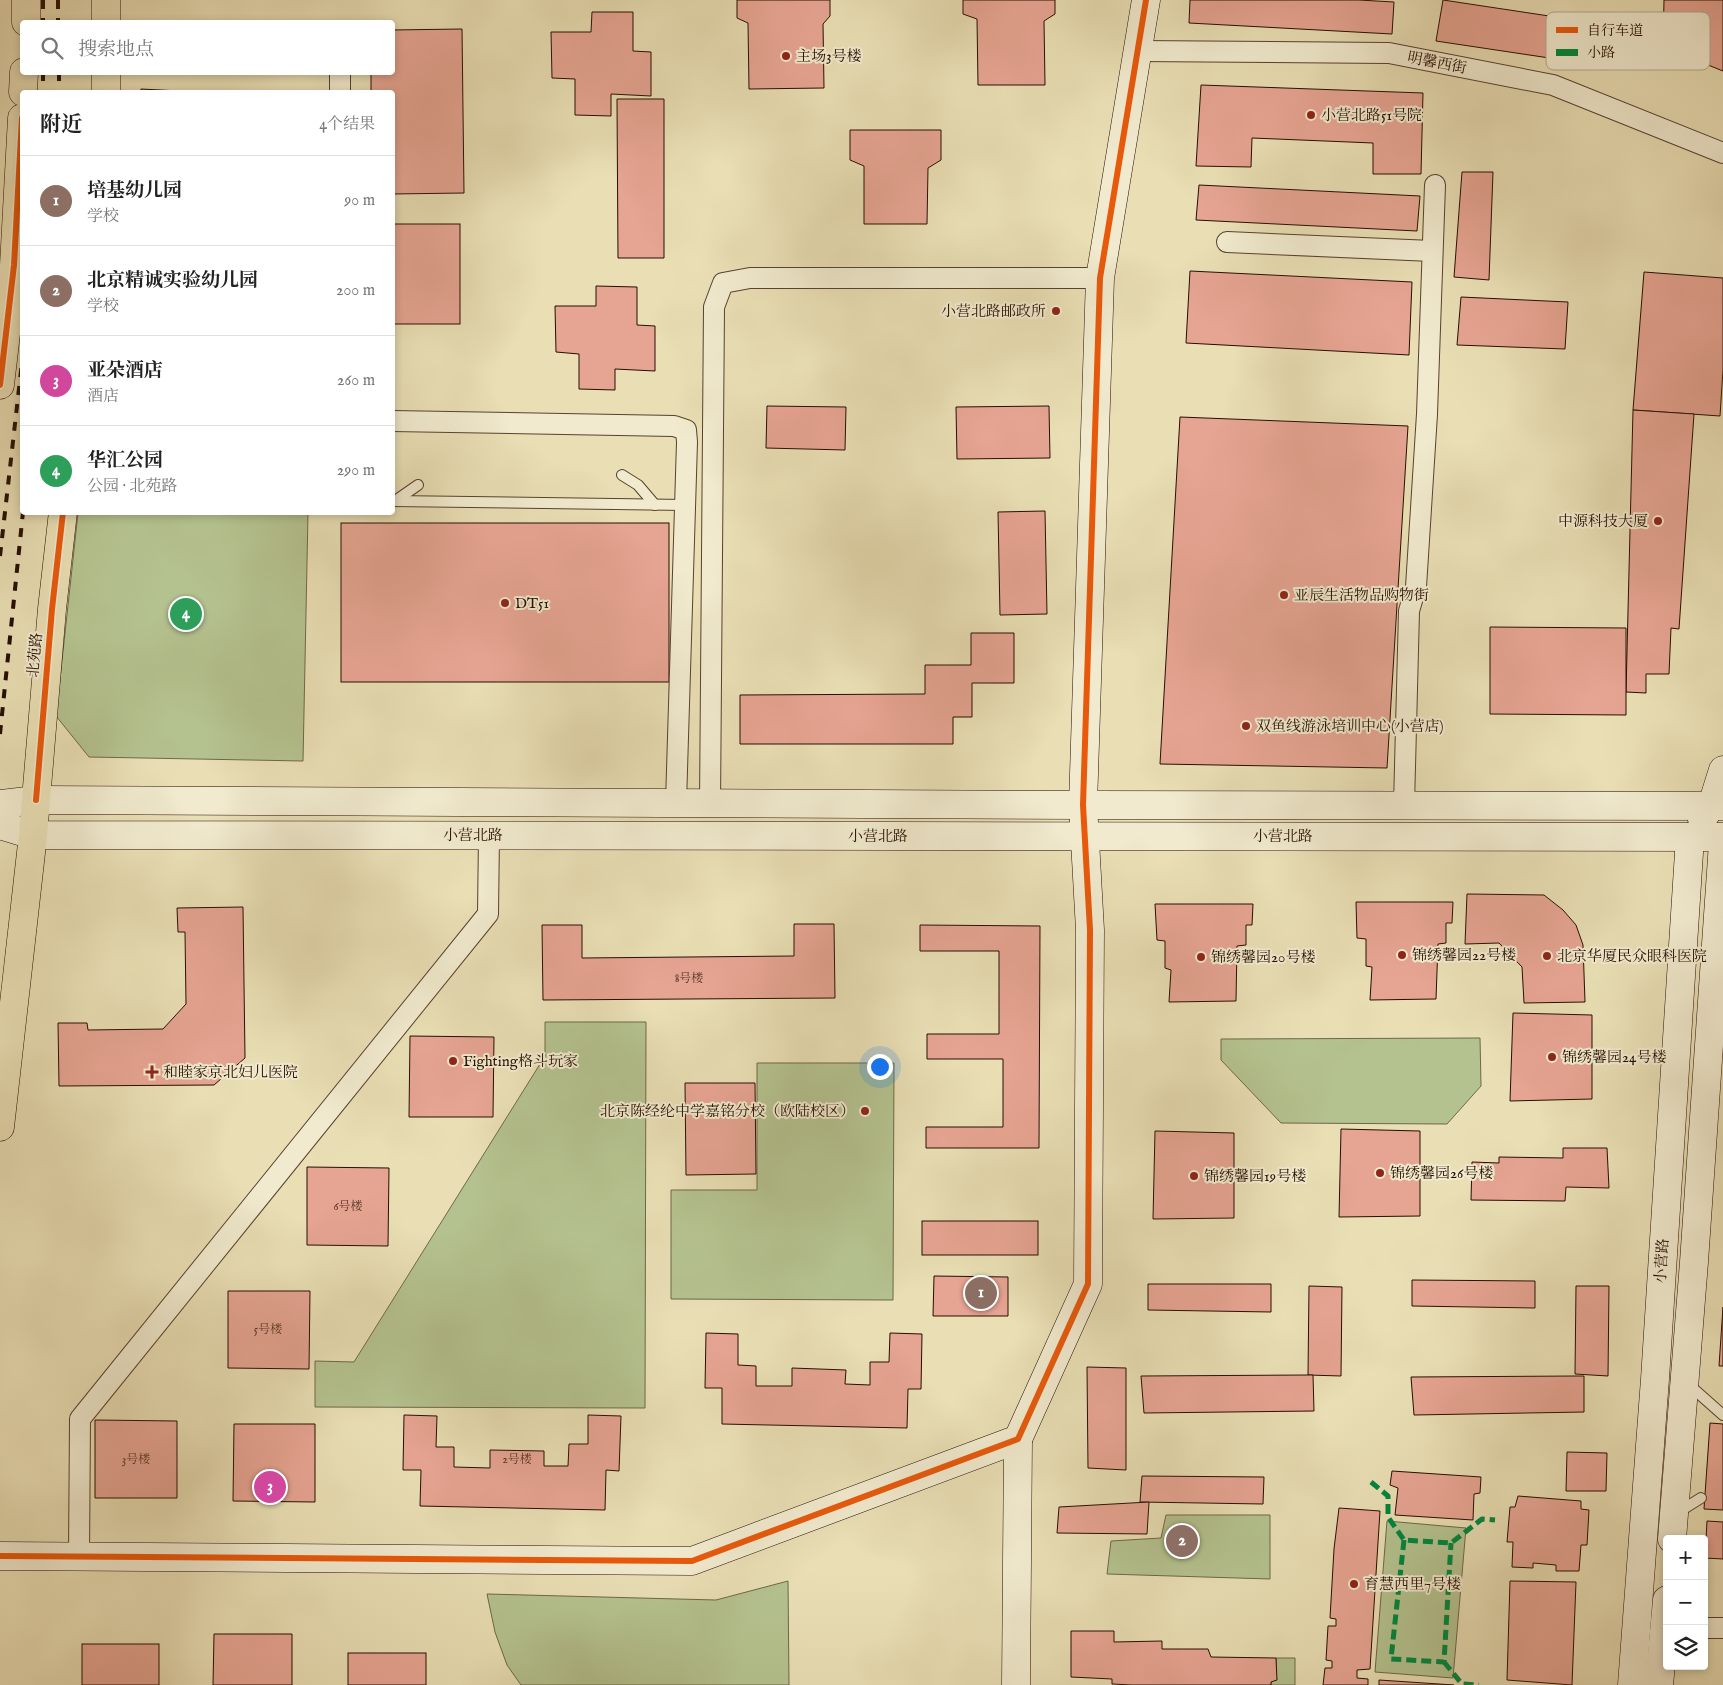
<!DOCTYPE html>
<html lang="zh">
<meta charset="utf-8">
<style>
body{margin:0;font-family:"IM FELL English","Noto Serif SC",serif;background:#f6f6f6;color:#222}
.controls{position:absolute;right:15px;bottom:15px;display:grid;overflow:hidden;border-radius:5px;box-shadow:0 2px 8px #0003}
.controls button{width:45px;height:45px;display:grid;place-items:center;padding:0;border:0;border-bottom:1px solid #e0e0e0;background:#fff;color:#222;font:25px sans-serif}
.you{position:absolute;left:879px;top:1066px;width:18px;height:18px;margin:-12px;border:4px solid #fff;border-radius:50%;background:#1a73e8;box-shadow:0 0 0 8px #1a73e833}
.badge{display:grid;place-items:center;width:32px;height:32px;border-radius:50%;background:#7c3aed;color:#fff;font-size:16px;font-weight:700}
.pin{position:absolute;translate:-50% -50%;border:2px solid #fff;box-shadow:0 1px 5px #0006}
.list{margin:0;padding:0;list-style:none}
h2{display:flex;justify-content:space-between;align-items:center;height:65px;margin:0;padding:0 20px;font-size:21px}
h2 small{font-size:16px;font-weight:400;color:#767676}
.list li{display:grid;grid-template-columns:32px 1fr auto;gap:15px;align-items:center;box-sizing:border-box;height:90px;padding:0 20px;border-top:1px solid #e0e0e0}
.list b{display:block;font-size:19px;white-space:nowrap}
.list p{margin:0;font-size:16px;white-space:nowrap;color:#767676}
.list em{font-size:16px;font-style:normal;color:#767676}
.icon{flex:none;width:28px;height:28px;fill:none;stroke:currentColor;stroke-width:2;stroke-linecap:round;stroke-linejoin:round}
.map{position:relative;flex:none;width:1723px;height:1685px;overflow:hidden}
.search{position:absolute;background:#fff;box-shadow:0 2px 8px #0003;left:20px;top:20px;width:375px;height:55px;display:flex;align-items:center;gap:12px;box-sizing:border-box;padding:0 18px;border-radius:5px;color:#767676;font-size:19px}
.panel{position:absolute;background:#fff;box-shadow:0 2px 8px #0003;left:20px;top:90px;width:375px;height:425px;border-radius:5px}
.map>svg:first-child{display:block}
</style>
<div class="map">
<svg width="1723" height="1685" viewBox="0 0 1723 1685">
<rect width="100%" height="100%" fill="#e9deb4"/>
<filter id="stains"><feTurbulence type="fractalNoise" baseFrequency=".004" numOctaves="4"/><feColorMatrix values="0 0 0 0 .2 0 0 0 0 .09 0 0 0 0 .02 0 0 0 .5 -.17"/></filter>
<radialGradient id="worn" r=".72"><stop offset=".6" stop-color="#630" stop-opacity="0"/><stop offset="1" stop-color="#630" stop-opacity=".3"/></radialGradient>
<g fill="#b4c28f" stroke="#6e6848">
<path d="M78,513H308L303,761L89,757L56,716Z"/>
<path d="M545,1022H646L645,1408L315,1407V1361L354,1362L545,1056Z"/>
<path d="M1480,1038L1481,1086L1447,1124L1281,1123L1221,1060V1039Z"/>
<path d="M757,1063H894L893,1300L671,1299V1190H757Z"/>
<path d="M1166,1515H1270V1579L1107,1574L1111,1541L1161,1538Z"/>
<path d="M1387,1521L1466,1528L1453,1678L1375,1672Z"/>
<path d="M788,1581L789,1685H521L507,1665L495,1632L487,1594L716,1600Z"/>
<path d="M1276,1658H1295V1685H1271V1682L1276,1679Z"/>
</g>
<g fill="#e6a492" stroke="#270e00">
<path d="M737,0H830V16L823,24L824,88L749,89L748,23L737,18Z"/>
<path d="M963,0H1055V14L1044,21L1045,85H978L977,19L963,14Z"/>
<path d="M1190,0H1359L1394,2L1392,34L1189,23Z"/>
<path d="M1443,0L1622,27L1616,68L1436,41Z"/>
<path d="M1664,0H1723V71L1663,47Z"/>
<path d="M592,12H633V51L651,52V96L611,94V116L575,115V79L552,78L551,32H591Z"/>
<path d="M462,29L464,193L392,194V92H371V72H392V30Z"/>
<path d="M1201,85L1423,93L1421,174H1373V143L1252,138L1251,167L1196,166Z"/>
<path d="M141,89L199,92H140Z"/>
<path d="M617,99H664V258H618Z"/>
<path d="M850,130H941V160L928,168L927,224H864V166L850,160Z"/>
<path d="M1462,172H1493L1489,280L1454,277Z"/>
<path d="M1199,185L1420,196L1417,231L1196,220Z"/>
<rect x="392" y="224" width="68" height="100"/>
<path d="M1190,271L1412,282L1409,355L1186,343Z"/>
<path d="M1644,272L1723,278V370L1720,416L1633,410Z"/>
<path d="M596,286L637,287V325L655,326V371L615,369V390L579,389V354L556,352L555,306H596Z"/>
<path d="M1461,297L1568,302L1565,349L1457,345Z"/>
<path d="M767,406L846,407L845,450L766,448Z"/>
<path d="M1049,406L1050,458L957,459L956,407Z"/>
<path d="M1633,410L1694,414L1679,629L1671,628L1669,674H1646V693L1626,692Z"/>
<path d="M1180,417L1408,426L1387,768L1160,764Z"/>
<path d="M1045,511L1047,614L1000,615L998,512Z"/>
<rect x="341" y="523" width="328" height="159"/>
<path d="M1490,627L1626,628V715L1490,714Z"/>
<path d="M971,633H1014V683H972V717H953V744H740V695L925,694V665H971Z"/>
<path d="M1467,894L1544,895L1563,910L1576,925L1583,945L1585,1002L1524,1003L1522,967L1499,943L1465,944Z"/>
<path d="M1356,902H1453L1452,923H1446V943L1438,944L1436,999L1370,1000L1372,967L1366,966V939L1357,938Z"/>
<path d="M1155,904H1253L1252,925H1246V945L1237,946L1236,1001L1169,1002L1171,970L1165,968V941L1157,940Z"/>
<path d="M243,907L245,1058L214,1085L59,1086L58,1023H87L88,1030L163,1029L186,1004L185,932H178L177,908Z"/>
<path d="M794,924H834L835,998L543,1000L542,925H582V958L794,956Z"/>
<path d="M920,925L1040,926L1039,1148H926V1127H1003V1059H927V1034H999V951H920Z"/>
<path d="M1513,1013L1592,1015V1099L1510,1101Z"/>
<path d="M410,1036L494,1037L493,1117H409Z"/>
<path d="M685,1083H755L756,1174L686,1175Z"/>
<path d="M1341,1129L1420,1131V1216L1339,1217Z"/>
<path d="M1155,1131L1234,1133V1218L1153,1219Z"/>
<path d="M1563,1148H1607L1609,1188L1566,1187L1565,1201L1471,1200L1472,1162L1499,1163V1157L1563,1158Z"/>
<path d="M307,1167L389,1168L388,1246L307,1245Z"/>
<rect x="922" y="1221" width="116" height="34"/>
<path d="M934,1276L1008,1277V1316H933Z"/>
<path d="M1412,1280L1535,1281V1308L1412,1306Z"/>
<path d="M1148,1284H1271V1312L1148,1310Z"/>
<path d="M1309,1286L1342,1287L1341,1376L1308,1375Z"/>
<path d="M1576,1286H1609L1608,1376L1575,1374Z"/>
<path d="M228,1291H310L309,1369L228,1368Z"/>
<path d="M1723,1307V1366H1719Z"/>
<path d="M706,1333L738,1334V1365L756,1366V1386H792V1368L846,1370L845,1384L870,1385V1362H889L890,1333L922,1334L921,1389H908L907,1428L722,1424V1388H705Z"/>
<path d="M1087,1367L1126,1368V1470L1088,1468Z"/>
<path d="M1308,1375H1313L1314,1411L1144,1413L1141,1376Z"/>
<path d="M1576,1376H1584V1412L1414,1415L1411,1377Z"/>
<path d="M404,1415L437,1416L436,1447H454V1467L490,1468V1450L544,1451V1466H568L569,1444H588V1415L621,1416L619,1471L606,1470L605,1510L420,1506L421,1470H403Z"/>
<path d="M95,1420L177,1421V1498H95Z"/>
<path d="M1710,1423L1723,1424V1510L1704,1509Z"/>
<path d="M234,1424H315V1502L233,1501Z"/>
<path d="M1567,1452L1607,1453L1606,1491H1566Z"/>
<path d="M1392,1471L1481,1477L1480,1493L1474,1494L1473,1520L1395,1515L1398,1488L1390,1485Z"/>
<path d="M1142,1476L1264,1477L1263,1504L1140,1502Z"/>
<path d="M1518,1496L1581,1501V1509L1589,1510L1587,1545H1581L1579,1571H1556V1565L1533,1563V1568L1512,1567L1513,1542H1507L1510,1507H1515Z"/>
<path d="M1149,1502L1147,1534L1057,1533L1059,1507Z"/>
<path d="M1339,1508L1380,1511L1370,1669L1357,1670V1678L1368,1679V1685H1323L1325,1668H1332V1661L1326,1660L1328,1626H1336V1619L1330,1618L1334,1549Z"/>
<path d="M1707,1521L1723,1522V1559L1705,1558Z"/>
<path d="M1510,1581L1576,1582L1572,1685L1507,1680Z"/>
<path d="M1071,1631H1114V1642L1162,1641V1649H1208L1211,1657L1276,1658L1277,1680L1271,1682V1685H1132L1112,1684V1679L1071,1677Z"/>
<path d="M214,1634H292V1685H213Z"/>
<rect x="82" y="1644" width="77" height="41"/>
<rect x="348" y="1653" width="78" height="32"/>
<path d="M1379,1680L1454,1685H1379Z"/>
</g>
<g fill="none" stroke-linecap="round" stroke-linejoin="round">
<g stroke="#58422d" stroke-width="12">
<g id="lane">
<path d="M622,475L638,485L655,505"/>
<path d="M392,501L685,505"/>
<path d="M395,501L418,485"/>
<path d="M1688,1384L1723,1415"/>
<path d="M1677,1513L1701,1498"/>
</g>
</g>
<g stroke="#58422d" stroke-width="22">
<g id="street">
<path d="M1137,51L1389,53L1553,85L1723,153"/>
<path d="M340,92V72"/>
<path d="M1227,242L1432,251"/>
<path d="M392,421L674,426L686,430L687,442L676,803"/>
<path d="M710,804L714,307L723,283L750,278H1100"/>
<path d="M1404,805L1409,611L1416,587L1427,414L1435,185"/>
<path d="M79,1557L80,1419L488,914L489,835"/>
<path d="M1704,1628H1723"/>
</g>
</g>
<g stroke="#270e00" stroke-width="29">
<g id="secondary">
<path d="M0,804L36,800L1083,805L1723,806"/>
<path d="M1702,819L1712,805L1723,770"/>
<path d="M0,825L33,835L1723,837"/>
<path d="M1672,1539L1694,1262L1723,843"/>
<path d="M0,1556L692,1561L1018,1439L1088,1284L1090,930L1083,805L1100,278L1146,0"/>
<path d="M1016,1685L1018,1439"/>
<path d="M1632,1685L1655,1379L1690,837"/>
<path d="M1659,1685L1667,1600"/>
</g>
</g>
<g stroke="#270e00" stroke-width="29">
<g id="primary">
<path d="M106,0V22"/>
<path d="M26,22V0"/>
<path d="M106,72V92"/>
<path d="M23,92L24,72"/>
<path d="M0,385L14,265L22,118"/>
<path d="M0,1127L33,835L52,609L63,512"/>
</g>
</g>
<use href="#lane" stroke="#f1eace" stroke-width="10"/>
<use href="#street" stroke="#f1eace" stroke-width="20"/>
<use href="#secondary" stroke="#f1eace" stroke-width="28"/>
<use href="#primary" stroke="#e9deb4" stroke-width="28"/>
<g stroke="#270e00" stroke-width="4" stroke-dasharray="9 9" stroke-linecap="butt">
<path d="M43,0V22"/>
<path d="M58,0V22"/>
<path d="M43,72V92"/>
<path d="M59,72V92"/>
<path d="M0,556L22,362"/>
<path d="M0,734L23,512"/>
</g>
<g stroke="#00873e" stroke-width="5" stroke-dasharray="10 5" stroke-linecap="butt">
<path d="M1371,1482L1388,1496V1517L1404,1540L1451,1543L1482,1519L1495,1520"/>
<path d="M1404,1540L1391,1659L1444,1662L1451,1543"/>
<path d="M1444,1662L1462,1684L1479,1685"/>
</g>
<g stroke="#f1eace" stroke-width="9">
<g id="cycleway">
<path d="M0,385L14,265L22,118"/>
<path d="M36,800L52,609L63,512"/>
<path d="M0,1556L692,1561L1018,1439L1088,1284L1090,930L1083,805L1100,278L1146,0"/>
</g>
</g>
<use href="#cycleway" stroke="#e8590c" stroke-width="6"/>
</g>
<g fill="#8f2418" stroke="#f1eace" stroke-width="2">
<circle cx="786" cy="56" r="5"/>
<circle cx="1311" cy="115" r="5"/>
<circle cx="1056" cy="311" r="5"/>
<circle cx="1658" cy="521" r="5"/>
<circle cx="1284" cy="595" r="5"/>
<circle cx="505" cy="603" r="5"/>
<circle cx="1246" cy="726" r="5"/>
<circle cx="1402" cy="955" r="5"/>
<circle cx="1547" cy="956" r="5"/>
<circle cx="1201" cy="957" r="5"/>
<circle cx="1552" cy="1057" r="5"/>
<circle cx="453" cy="1061" r="5"/>
<path d="M149.5 1064.5h5v5h5v5h-5v5h-5v-5h-5v-5h5z"/>
<circle cx="865" cy="1111" r="5"/>
<circle cx="1380" cy="1173" r="5"/>
<circle cx="1194" cy="1176" r="5"/>
<circle cx="1354" cy="1584" r="5"/>
</g>
<g text-anchor="middle" dominant-baseline="central" stroke-width="4" stroke-linejoin="round" paint-order="stroke">
<g font-size="12" fill="#573424">
<text x="689" y="978">8号楼</text>
<text x="348" y="1206">6号楼</text>
<text x="268" y="1329">5号楼</text>
<text x="136" y="1459">3号楼</text>
<text x="517" y="1459">2号楼</text>
</g>
<g font-size="15" fill="#270e00" stroke="#f1eace" text-anchor="start">
<text x="796" y="56">主场3号楼</text>
<text x="1321" y="115">小营北路51号院</text>
<text x="1046" y="311" text-anchor="end">小营北路邮政所</text>
<text x="1648" y="521" text-anchor="end">中源科技大厦</text>
<text x="1294" y="595">亚辰生活物品购物街</text>
<text x="515" y="603">DT51</text>
<text x="1256" y="726">双鱼线游泳培训中心(小营店)</text>
<text x="1412" y="955">锦绣馨园22号楼</text>
<text x="1557" y="956">北京华厦民众眼科医院</text>
<text x="1211" y="957">锦绣馨园20号楼</text>
<text x="1562" y="1057">锦绣馨园24号楼</text>
<text x="463" y="1061">Fighting格斗玩家</text>
<text x="163" y="1072">和睦家京北妇儿医院</text>
<text x="855" y="1111" text-anchor="end">北京陈经纶中学嘉铭分校（欧陆校区）</text>
<text x="1390" y="1173">锦绣馨园26号楼</text>
<text x="1204" y="1176">锦绣馨园19号楼</text>
<text x="1364" y="1584">育慧西里7号楼</text>
</g>
<g font-size="15" fill="#270e00" stroke="#f1eace">
<text transform="translate(1437 63) rotate(11)">明馨西街</text>
<text transform="translate(35 655) rotate(-85)">北苑路</text>
<text x="473" y="835">小营北路</text>
<text x="878" y="836">小营北路</text>
<text x="1283" y="836">小营北路</text>
<text transform="translate(1662 1261) rotate(-86)">小营路</text>
</g>
</g>
<rect x="1546" y="12" width="164" height="58" rx="8" fill="#f1eace" stroke="#b4a890" stroke-width="1"/>
<rect x="1556" y="27" width="22" height="6" fill="#e8590c"/>
<rect x="1556" y="49" width="22" height="7" fill="#00873e"/>
<g font-size="14" fill="#270e00">
<text x="1587" y="35">自行车道</text>
<text x="1587" y="57">小路</text>
</g>
<rect width="100%" height="100%" filter="url(#stains)"/>
<rect width="100%" height="100%" fill="url(#worn)"/>
</svg>
<div class="controls">
<button>+</button>
<button>−</button>
<button><svg class="icon" aria-label="layers" viewBox="0 0 24 24"><path d="M12 4l9 5-9 5-9-5zM3 14l9 5 9-5"/></svg></button>
</div>
<div class="you"></div>
<div class="pin badge" style="left:981px;top:1293px;background:#8d6e63">1</div>
<div class="pin badge" style="left:1182px;top:1541px;background:#8d6e63">2</div>
<div class="pin badge" style="left:270px;top:1487px;background:#d1479c">3</div>
<div class="pin badge" style="left:186px;top:614px;background:#2e9e5b">4</div>
<div class="search"><svg class="icon" aria-label="search" viewBox="0 0 24 24"><circle cx="10" cy="10" r="6"/><path d="M15 15l6 6"/></svg>搜索地点</div>
<section class="panel">
<h2>附近<small>4个结果</small></h2>
<ul class="list">
<li><span class="badge" style="background:#8d6e63">1</span><div><b>培基幼儿园</b><p>学校</p></div><em>90 m</em></li>
<li><span class="badge" style="background:#8d6e63">2</span><div><b>北京精诚实验幼儿园</b><p>学校</p></div><em>200 m</em></li>
<li><span class="badge" style="background:#d1479c">3</span><div><b>亚朵酒店</b><p>酒店</p></div><em>260 m</em></li>
<li><span class="badge" style="background:#2e9e5b">4</span><div><b>华汇公园</b><p>公园 · 北苑路</p></div><em>290 m</em></li>
</ul>
</section>
</div>
